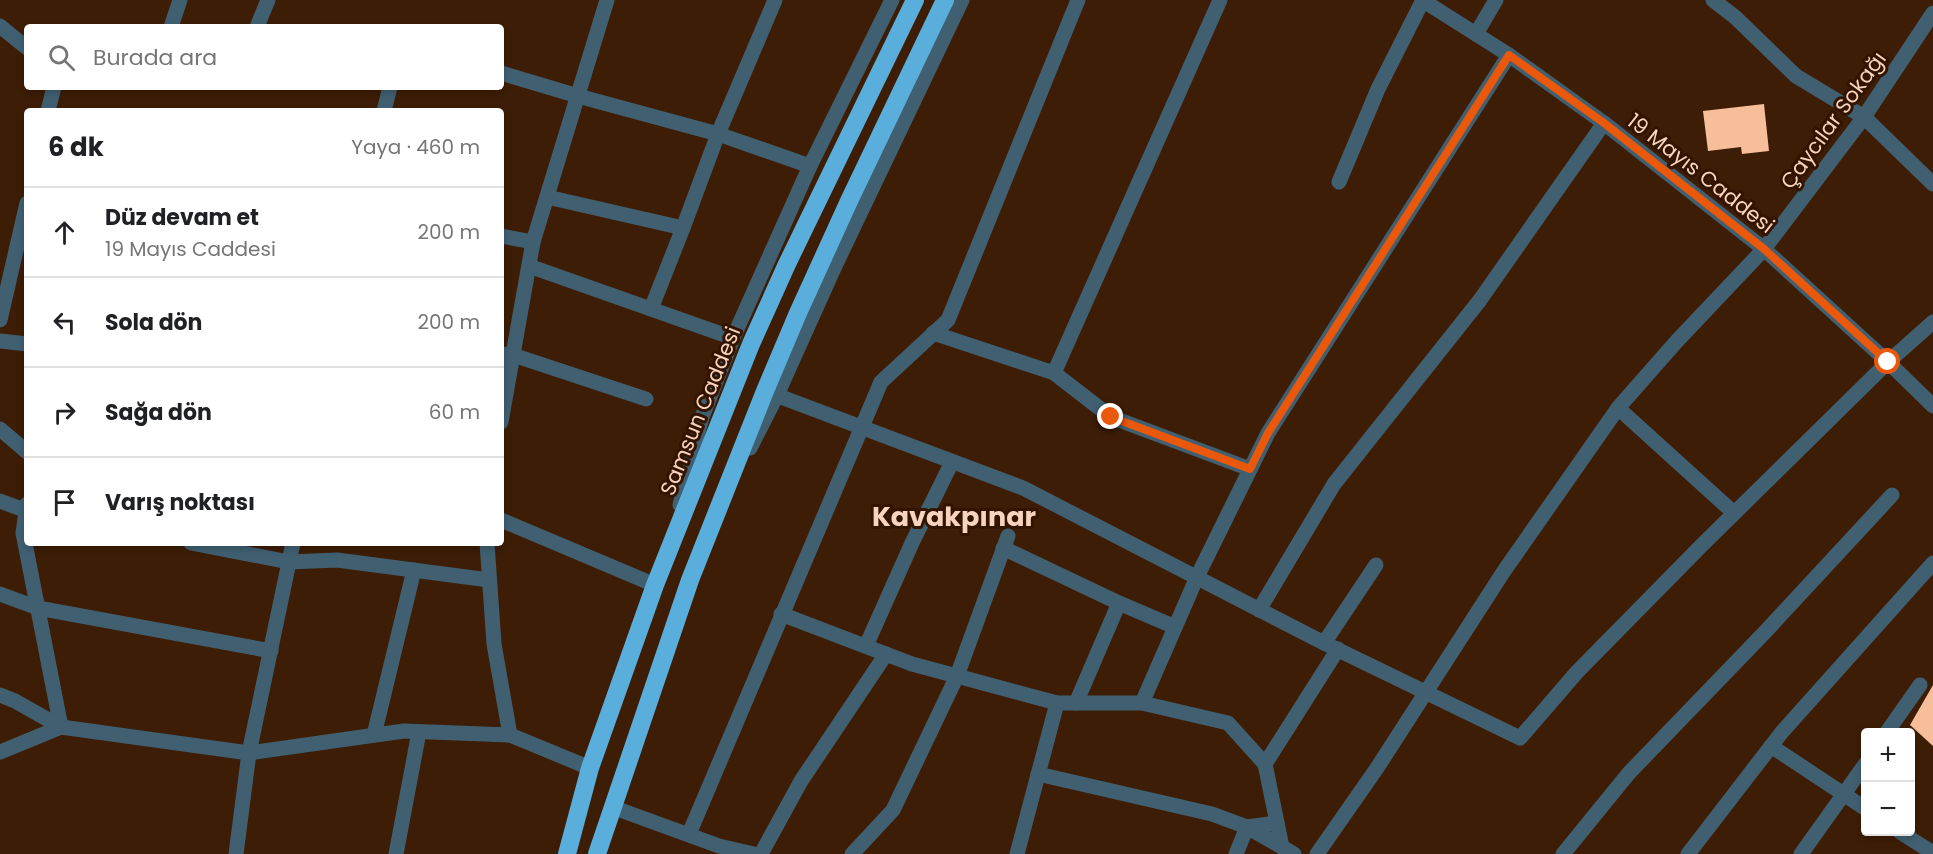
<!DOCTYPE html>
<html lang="tr">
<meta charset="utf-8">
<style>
body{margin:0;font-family:Poppins,sans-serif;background:#f2f2f2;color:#202124}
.controls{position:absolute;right:18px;bottom:18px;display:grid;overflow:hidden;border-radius:6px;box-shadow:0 3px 9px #0003}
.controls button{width:54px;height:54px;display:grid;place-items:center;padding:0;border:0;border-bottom:2px solid #e0e0e0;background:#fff;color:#202124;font:30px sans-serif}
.stop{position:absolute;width:18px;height:18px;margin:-14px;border:4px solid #ea580c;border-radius:50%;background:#fff}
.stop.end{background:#ea580c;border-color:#fff;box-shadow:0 2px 6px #0008}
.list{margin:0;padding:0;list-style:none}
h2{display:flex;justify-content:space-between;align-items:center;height:78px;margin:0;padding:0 24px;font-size:26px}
h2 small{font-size:20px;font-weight:400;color:#757577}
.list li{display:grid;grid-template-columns:39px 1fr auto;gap:18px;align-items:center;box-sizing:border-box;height:90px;padding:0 24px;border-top:2px solid #e0e0e0}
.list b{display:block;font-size:22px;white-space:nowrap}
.list p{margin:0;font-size:20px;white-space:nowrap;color:#757577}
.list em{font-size:20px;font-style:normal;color:#757577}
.icon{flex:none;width:33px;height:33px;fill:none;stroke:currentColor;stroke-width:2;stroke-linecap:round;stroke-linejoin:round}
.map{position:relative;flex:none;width:1933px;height:854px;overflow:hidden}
.search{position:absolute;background:#fff;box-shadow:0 3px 9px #0003;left:24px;top:24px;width:480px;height:66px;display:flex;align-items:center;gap:15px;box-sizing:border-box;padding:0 21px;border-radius:6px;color:#757577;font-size:22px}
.panel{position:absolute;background:#fff;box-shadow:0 3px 9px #0003;left:24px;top:108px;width:480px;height:438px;border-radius:6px}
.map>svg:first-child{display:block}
</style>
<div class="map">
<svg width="1933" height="854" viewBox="0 0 1933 854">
<rect width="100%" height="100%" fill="#3d1d05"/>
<g fill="#f7be9a">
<path d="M1764,104L1769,151L1742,154L1741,147L1708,151L1703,111Z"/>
<path d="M1933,685V746L1910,725Z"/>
</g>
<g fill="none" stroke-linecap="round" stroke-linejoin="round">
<g stroke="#406072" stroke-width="15">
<path d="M1422,0L1509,55L1604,123L1764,249L1888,362L1933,406"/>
<path d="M1713,0L1735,17L1796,76L1864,117L1933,184"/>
<path d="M0,26L27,48"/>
<path d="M171,27L180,0"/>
<path d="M257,27L268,0"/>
<path d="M1476,34L1496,0"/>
<path d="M501,73L578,96L718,134L810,166"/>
<path d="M48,111L54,87"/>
<path d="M384,111L390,87"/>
<path d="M1339,182L1378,89L1423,0"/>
<path d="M547,197L683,228"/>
<path d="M501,236L533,242"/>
<path d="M529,266L733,338"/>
<path d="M651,309L683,228L718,134L775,0"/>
<path d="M0,320L27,203"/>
<path d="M933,333L1054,373L1111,417L1250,469"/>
<path d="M0,341L27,344"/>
<path d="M501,354L513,355L646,399"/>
<path d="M1054,373L1220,0"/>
<path d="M765,391L1023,488L1324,643L1520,738L1577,672L1702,545L1888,362L1933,322"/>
<path d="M1618,408L1734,513"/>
<path d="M501,422L533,242L607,0"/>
<path d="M0,429L27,452"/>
<path d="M750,448L777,395L835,266L962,0"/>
<path d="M0,501L27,511"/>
<path d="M27,504L23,533L61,727"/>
<path d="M680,505L702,417L733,338L810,166L892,0"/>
<path d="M501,520L655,585"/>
<path d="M191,543L289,562L337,560L489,580"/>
<path d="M487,543L494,644L510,735"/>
<path d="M1003,548L1119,603L1175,627"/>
<path d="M0,594L38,608L271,651"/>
<path d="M1259,610L1334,484L1480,300L1604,123"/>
<path d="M781,614L912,664L1057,703H1142L1228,723L1265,764L1282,847"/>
<path d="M1324,643L1376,565"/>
<path d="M866,646L912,543L952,462"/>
<path d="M0,695L15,701L61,727"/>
<path d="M1076,703L1119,603"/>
<path d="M1142,703L1197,577L1268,433L1509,55"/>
<path d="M1887,732L1920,685"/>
<path d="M374,735L414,570"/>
<path d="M1771,746L1866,809"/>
<path d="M0,752L61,727L249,753L404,731L510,735L590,768"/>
<path d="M1265,764L1338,649"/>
<path d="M1038,774L1212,814L1247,827L1277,823"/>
<path d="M612,807L719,846L754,854"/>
<path d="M1900,832L1933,853"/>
<path d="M689,834L881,382L948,320L1078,0"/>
<path d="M236,854L249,753L293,543"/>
<path d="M396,854L419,732"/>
<path d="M761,854L801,781L886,654"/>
<path d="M852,854L893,810L957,676L1008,536"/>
<path d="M1017,854L1057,703"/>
<path d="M1236,854L1247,827L1294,854"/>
<path d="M1317,854L1377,768L1504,571L1618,408L1676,342L1764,249L1864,117L1933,13"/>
<path d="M1563,854L1629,773L1766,631L1892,495"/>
<path d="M1688,854L1782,732L1933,563"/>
<path d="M1801,854L1866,763"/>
</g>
<g stroke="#59aedb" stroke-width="18">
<path d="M567,854L590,768L655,585L751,344L787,264L915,0"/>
<path d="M597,854L690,580L765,391L798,313L849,201L945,0"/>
</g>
</g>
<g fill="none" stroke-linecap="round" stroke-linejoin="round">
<path stroke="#ea580c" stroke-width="8" d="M1111,417L1250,469L1268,433L1509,55L1604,123L1764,249L1888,362"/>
</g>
<g text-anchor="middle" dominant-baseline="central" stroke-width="6" stroke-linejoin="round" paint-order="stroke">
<g font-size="21" fill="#f8d4be" stroke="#321400">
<text transform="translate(1833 120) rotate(-54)">Çaycılar Sokağı</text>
<text transform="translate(1701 173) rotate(38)">19 Mayıs Caddesi</text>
<text transform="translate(700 411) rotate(-68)">Samsun Caddesi</text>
</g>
<g font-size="27" font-weight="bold" fill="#f8d4be" stroke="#321400">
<text x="954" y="516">Kavakpınar</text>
</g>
</g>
</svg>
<div class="controls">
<button>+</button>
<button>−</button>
</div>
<div class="stop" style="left:1888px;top:362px"></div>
<div class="stop end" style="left:1111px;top:417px"></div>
<div class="search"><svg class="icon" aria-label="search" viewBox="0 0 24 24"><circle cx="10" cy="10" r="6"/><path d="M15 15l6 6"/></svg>Burada ara</div>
<section class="panel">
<h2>6 dk<small>Yaya · 460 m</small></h2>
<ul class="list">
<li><svg class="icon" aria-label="ahead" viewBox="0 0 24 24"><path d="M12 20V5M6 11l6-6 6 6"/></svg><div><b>Düz devam et</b><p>19 Mayıs Caddesi</p></div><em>200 m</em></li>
<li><svg class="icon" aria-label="left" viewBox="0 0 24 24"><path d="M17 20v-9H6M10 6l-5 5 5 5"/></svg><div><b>Sola dön</b></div><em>200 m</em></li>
<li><svg class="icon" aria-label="right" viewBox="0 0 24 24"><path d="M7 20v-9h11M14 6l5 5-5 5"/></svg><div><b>Sağa dön</b></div><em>60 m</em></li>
<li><svg class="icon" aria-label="arrive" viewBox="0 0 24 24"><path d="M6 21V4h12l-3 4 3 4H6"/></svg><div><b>Varış noktası</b></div></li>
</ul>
</section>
</div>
